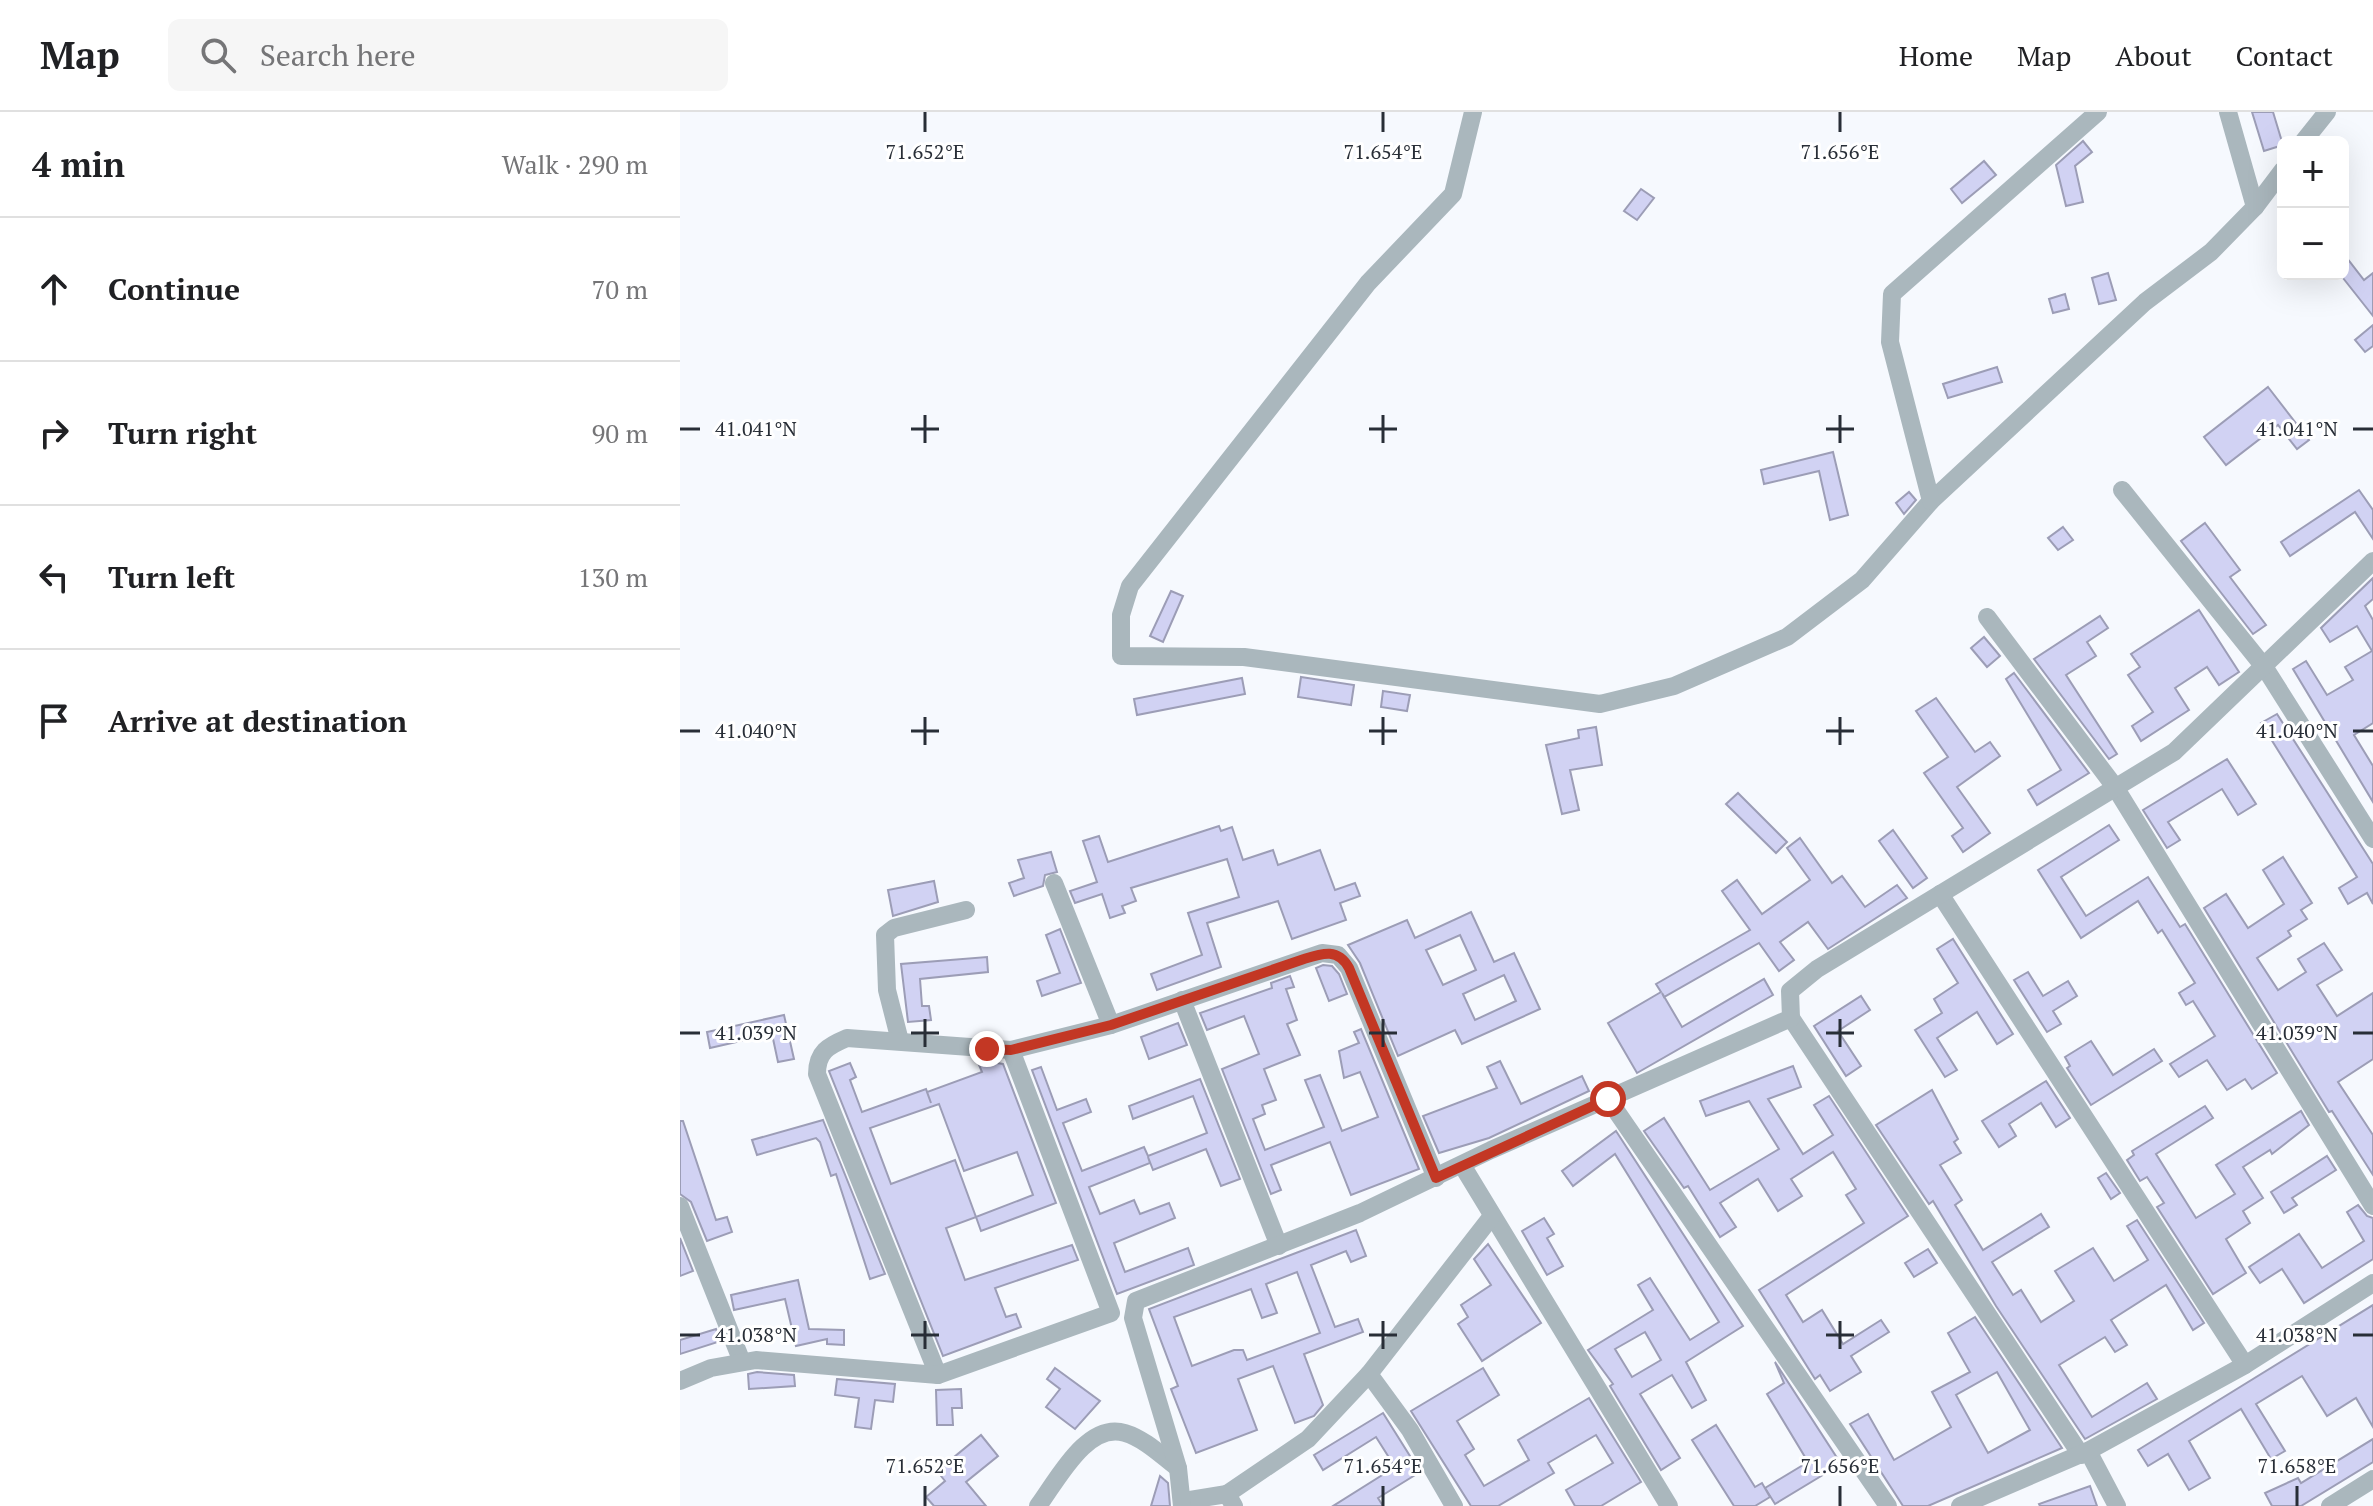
<!DOCTYPE html>
<meta charset="utf-8">
<style>
body{margin:0;font-family:"PT Serif",serif;background:#f6f6f6;color:#202124}
.controls{position:absolute;right:24px;top:24px;display:grid;overflow:hidden;border-radius:12px;box-shadow:0 8px 32px #0002}
.controls button{width:72px;height:72px;display:grid;place-items:center;padding:0;border:0;border-bottom:2px solid #e0e0e0;background:#fff;color:#202124;font:40px sans-serif}
.stop{position:absolute;width:24px;height:24px;margin:-18px;border:6px solid #c33724;border-radius:50%;background:#fff}
.stop.end{background:#c33724;border-color:#fff;box-shadow:0 2px 8px #0008}
.list{margin:0;padding:0;list-style:none}
h2{display:flex;justify-content:space-between;align-items:center;height:104px;margin:0;padding:0 32px;font-size:34px}
h2 small{font-size:26px;font-weight:400;color:#757577}
.list li{display:grid;grid-template-columns:52px 1fr auto;gap:24px;align-items:center;box-sizing:border-box;height:144px;padding:0 32px;border-top:2px solid #e0e0e0}
.list b{display:block;font-size:30px;white-space:nowrap}
.list em{font-size:26px;font-style:normal;color:#757577}
.icon{flex:none;width:44px;height:44px;fill:none;stroke:currentColor;stroke-width:2;stroke-linecap:round;stroke-linejoin:round}
.map{position:relative;flex:none;width:1693px;height:1394px;overflow:hidden}
header{display:flex;align-items:center;gap:48px;box-sizing:border-box;height:112px;padding:0 40px;background:#fff;border-bottom:2px solid #e0e0e0}
header strong{font-size:38px}
nav{display:flex;gap:44px;margin-inline-start:auto;font-size:28px}
.search{width:560px;height:72px;background:#f6f6f6;display:flex;align-items:center;gap:20px;box-sizing:border-box;padding:0 28px;border-radius:12px;color:#757577;font-size:30px}
main{display:flex}
aside{flex:1;background:#fff}
.map>svg:first-child{display:block}
</style>
<header>
<strong>Map</strong>
<div class="search"><svg class="icon" aria-label="search" viewBox="0 0 24 24"><circle cx="10" cy="10" r="6"/><path d="M15 15l6 6"/></svg>Search here</div>
<nav><a>Home</a><a>Map</a><a>About</a><a>Contact</a></nav>
</header>
<main>
<aside>
<h2>4 min<small>Walk · 290 m</small></h2>
<ul class="list">
<li><svg class="icon" aria-label="ahead" viewBox="0 0 24 24"><path d="M12 20V5M6 11l6-6 6 6"/></svg><div><b>Continue</b></div><em>70 m</em></li>
<li><svg class="icon" aria-label="right" viewBox="0 0 24 24"><path d="M7 20v-9h11M14 6l5 5-5 5"/></svg><div><b>Turn right</b></div><em>90 m</em></li>
<li><svg class="icon" aria-label="left" viewBox="0 0 24 24"><path d="M17 20v-9H6M10 6l-5 5 5 5"/></svg><div><b>Turn left</b></div><em>130 m</em></li>
<li><svg class="icon" aria-label="arrive" viewBox="0 0 24 24"><path d="M6 21V4h12l-3 4 3 4H6"/></svg><div><b>Arrive at destination</b></div></li>
</ul>
</aside>
<div class="map">
<svg width="1693" height="1394" viewBox="0 0 1693 1394">
<rect width="100%" height="100%" fill="#f6f9fe"/>
<g fill="#d1d2f3" stroke="#9c9db6" stroke-width="2" fill-rule="evenodd">
<path d="M1572,0H1593L1603,33L1584,39Z"/>
<path d="M1403,29L1412,40L1395,54L1403,90L1386,94L1376,53Z"/>
<path d="M1304,49L1316,63L1282,91L1271,77Z"/>
<path d="M961,77L974,86L957,108L944,99Z"/>
<path d="M1663,141L1684,168L1693,161V204L1663,166Z"/>
<path d="M1428,161L1436,188L1419,192L1412,166Z"/>
<path d="M1385,182L1389,197L1373,201L1369,187Z"/>
<path d="M1693,213V234L1685,240L1675,228Z"/>
<path d="M1317,255L1322,270L1268,286L1263,272Z"/>
<path d="M1588,275L1629,328L1617,337L1598,313L1546,353L1524,325Z"/>
<path d="M1153,340L1168,403L1150,408L1139,359L1084,372L1081,358Z"/>
<path d="M1679,378L1693,398V427L1675,400L1610,444L1601,430Z"/>
<path d="M1229,380L1236,388L1224,402L1216,391Z"/>
<path d="M1525,411L1560,458L1550,465L1586,513L1573,522L1501,429Z"/>
<path d="M1383,415L1393,428L1378,438L1368,426Z"/>
<path d="M1693,466V487L1685,494L1693,508V611L1674,623L1693,654V690L1613,557L1626,549L1647,583L1673,568L1665,555L1692,539L1677,514L1650,530L1641,516Z"/>
<path d="M491,479L503,484L483,530L470,524Z"/>
<path d="M1519,498L1559,560L1539,573L1527,555L1495,576L1509,598L1461,629L1452,614L1473,600L1448,563L1460,555L1451,542Z"/>
<path d="M1420,504L1428,516L1407,530L1416,544L1386,563L1437,642L1429,647L1354,547Z"/>
<path d="M1304,525L1320,544L1307,555L1291,536Z"/>
<path d="M1334,561L1409,661L1357,693L1348,678L1381,658L1326,567Z"/>
<path d="M621,565L674,573L671,593L618,585Z"/>
<path d="M562,566L565,582L457,603L454,587Z"/>
<path d="M703,579L730,583L727,599L701,595Z"/>
<path d="M1256,586L1295,640L1310,630L1320,644L1277,675L1310,721L1283,740L1272,724L1283,716L1244,661L1268,645L1236,599Z"/>
<path d="M1597,602L1693,752V792L1687,781L1668,792L1659,776L1677,765L1581,611Z"/>
<path d="M916,615L922,653L890,658L899,698L882,702L866,633L899,626L898,618Z"/>
<path d="M1547,647L1576,692L1558,703L1542,677L1488,710L1500,728L1487,736L1463,698Z"/>
<path d="M1058,681L1107,730L1096,741L1046,692Z"/>
<path d="M1429,713L1439,728L1381,765L1406,804L1468,765L1500,815L1505,812L1597,961L1572,977L1565,967L1547,978L1527,948L1499,965L1490,952L1535,924L1513,889L1506,893L1499,881L1515,871L1482,818L1478,821L1458,789L1401,826L1358,758Z"/>
<path d="M539,714L541,719L552,715L563,748L593,738L598,753L640,738L655,778L675,771L680,784L660,791L666,808L612,827L598,789L527,811L541,855L477,878L471,862L522,843L508,801L559,785L547,747L451,776L456,789L442,794L445,801L430,806L422,782L395,791L390,779L417,770L403,729L419,724L428,750Z"/>
<path d="M1213,718L1247,766L1233,776L1199,729Z"/>
<path d="M1120,726L1152,771L1162,764L1185,795L1217,773L1227,786L1148,837L1128,810L1100,830L1114,848L1099,859L1079,831L984,885L982,881L1002,915L1084,867L1093,883L957,961L928,911L981,880L976,872L1070,818L1042,779L1057,768L1082,802L1130,768L1107,736Z"/>
<path d="M371,740L377,760L365,763L363,774L334,784L329,771L344,766L338,748Z"/>
<path d="M1603,745L1632,791L1621,798L1627,807L1608,819L1611,824L1577,846L1598,878L1626,860L1618,847L1644,831L1662,858L1637,873L1657,904L1693,881V947L1658,970L1693,1023V1063L1652,999L1649,1000L1524,796L1546,782L1568,816L1604,792L1583,758Z"/>
<path d="M254,769L258,790L213,804L208,778Z"/>
<path d="M791,800L814,850L834,841L860,897L782,932L775,918L718,944L680,851L668,833L727,808L735,826ZM780,823L796,858L763,873L746,838ZM824,863L836,889L795,908L783,882Z"/>
<path d="M380,817L401,871L362,884L357,869L380,861L366,823Z"/>
<path d="M1273,827L1333,922L1317,932L1297,900L1257,926L1277,958L1265,965L1235,918L1262,901L1254,887L1278,871L1257,837Z"/>
<path d="M307,845L308,860L240,867L242,894H249L251,908L228,910L221,852Z"/>
<path d="M643,853L652,854L659,862L667,882L649,889L636,856Z"/>
<path d="M1348,860L1363,884L1388,869L1397,884L1373,899L1381,912L1367,920L1334,868Z"/>
<path d="M610,864L614,875L606,877L617,908L607,912L620,943L584,957L596,988L582,993L585,1002L573,1007L585,1038L644,1015L625,968L640,963L662,1019L698,1005L680,960L664,966L659,939L679,931L674,920L681,917L739,1057L671,1083L650,1030L591,1053L601,1078L591,1082L542,957L579,942L564,904L527,918L520,901L592,876L591,871Z"/>
<path d="M1181,884L1190,898L1158,919L1181,954L1166,964L1134,914Z"/>
<path d="M104,903L114,947L98,950L92,922L30,936L27,920Z"/>
<path d="M498,911L507,933L469,947L461,925Z"/>
<path d="M1411,929L1433,963L1474,937L1482,949L1411,993L1387,956L1390,954L1385,945Z"/>
<path d="M297,948L323,952L376,1091L301,1119L296,1105L266,1116L285,1168L392,1133L398,1148L315,1176L326,1205L336,1202L341,1215L263,1244L149,959L170,951L176,965L170,968L182,1000L246,977L251,991L247,980L302,960ZM259,992L284,1059L337,1040L353,1083L296,1105L275,1048L211,1072L190,1016Z"/>
<path d="M820,949L841,992L902,964L909,979L809,1026L759,1041L743,1004L817,976L807,955Z"/>
<path d="M1113,954L1121,975L1088,987L1123,1042L1153,1023L1134,993L1149,984L1228,1104L1106,1183L1123,1210L1142,1198L1163,1232L1201,1208L1209,1220L1171,1244L1181,1260L1150,1279L1140,1263L1135,1267L1079,1178L1184,1111L1166,1083L1176,1077L1153,1040L1111,1067L1122,1084L1098,1099L1078,1067L1040,1091L1056,1115L1040,1125L1008,1074L1004,1076L964,1019L984,1006L1030,1078L1099,1037L1069,989L1026,1004L1020,989Z"/>
<path d="M361,955L377,998L406,987L411,1000L383,1011L402,1059L464,1035L468,1044L527,1021L513,984L453,1007L449,994L520,967L560,1067L541,1074L526,1037L473,1058L468,1045L470,1051L409,1075L420,1102L454,1088L460,1102L489,1091L495,1106L434,1131L445,1160L508,1136L514,1153L437,1182L352,958Z"/>
<path d="M1366,969L1390,1006L1376,1015L1361,991L1329,1012L1336,1024L1319,1035L1302,1009Z"/>
<path d="M1252,978L1278,1027L1274,1030L1281,1041L1260,1053L1282,1088L1275,1093L1303,1138L1361,1102L1369,1115L1312,1150L1333,1183L1341,1178L1361,1210L1394,1189L1375,1159L1413,1136L1434,1169L1468,1148L1447,1114L1457,1108L1524,1211L1513,1218L1486,1173L1431,1208L1447,1233L1435,1240L1425,1225L1379,1253L1412,1305L1467,1271L1477,1287L1405,1327L1316,1194L1253,1089L1249,1092L1196,1013Z"/>
<path d="M1525,994L1533,1006L1476,1042L1516,1106L1555,1082L1536,1053L1621,999L1629,1013L1592,1042L1590,1038L1563,1055L1583,1086L1563,1099L1570,1111L1546,1127L1566,1161L1533,1182L1477,1095L1484,1091L1467,1065L1460,1069L1447,1048L1454,1043L1452,1039Z"/>
<path d="M143,1008L205,1162L190,1167L156,1062L151,1064L140,1030L136,1026L77,1043L72,1028Z"/>
<path d="M0,1009H3L36,1108L47,1105L52,1120L27,1129L11,1090L0,1082Z"/>
<path d="M936,1019L1063,1214L1006,1250L1026,1288L1012,1296L992,1263L960,1282L1000,1346L981,1358L930,1274L933,1272L908,1238L973,1198L958,1173L970,1166L1010,1228L1039,1210L935,1042L893,1074L882,1059ZM965,1220L981,1248L952,1265L935,1237Z"/>
<path d="M1647,1044L1656,1058L1612,1086L1617,1093L1604,1101L1591,1080Z"/>
<path d="M1426,1061L1440,1081L1431,1087L1418,1066Z"/>
<path d="M1678,1093L1687,1104L1693,1106V1147L1624,1191L1602,1157L1580,1171L1569,1155L1619,1122L1642,1156L1684,1129L1667,1100Z"/>
<path d="M864,1106L874,1122L867,1126L883,1154L867,1163L842,1119Z"/>
<path d="M676,1118L686,1144L671,1150L666,1139L631,1153L655,1215L678,1207L683,1220L624,1242L643,1293L634,1304L615,1311L593,1254L558,1267L577,1318L516,1341L491,1277L498,1274L469,1197ZM617,1160L640,1221L567,1248L563,1238H554L512,1254L494,1205L571,1177L582,1206L597,1201L586,1172Z"/>
<path d="M0,1126L13,1159L0,1164Z"/>
<path d="M808,1132L861,1211L802,1249L778,1212L788,1205L781,1193L811,1173L794,1147Z"/>
<path d="M1248,1137L1257,1151L1234,1165L1225,1151Z"/>
<path d="M118,1168L129,1217L164,1218V1233L147,1232V1227L116,1234L105,1187L54,1198L51,1183Z"/>
<path d="M1693,1193V1315L1676,1286L1647,1304L1622,1264L1576,1292L1605,1339L1591,1347L1561,1297L1509,1329L1530,1366L1509,1378L1488,1342L1468,1354L1458,1338Z"/>
<path d="M1295,1205L1382,1336L1248,1394H1223L1170,1312L1188,1302L1214,1348L1271,1315L1252,1280L1290,1260L1268,1221ZM1317,1260L1350,1318L1308,1341L1276,1283Z"/>
<path d="M36,1217L41,1229L0,1242V1228Z"/>
<path d="M1095,1250L1161,1352L1095,1392L1085,1376L1128,1350L1087,1282L1104,1271Z"/>
<path d="M375,1256L420,1289L395,1317L366,1295L380,1277L367,1267Z"/>
<path d="M803,1256L819,1283L777,1309L794,1337L785,1343L804,1374L849,1348L838,1328L909,1286L961,1370L921,1394H895L886,1378L933,1351L916,1323L868,1351L874,1361L818,1394H791L731,1299Z"/>
<path d="M77,1260L114,1263L115,1274L69,1277L68,1262Z"/>
<path d="M157,1267L215,1272L213,1290L195,1288L191,1317L175,1315L179,1286L155,1283Z"/>
<path d="M281,1277L282,1296H272L273,1313H257L256,1278Z"/>
<path d="M703,1301L740,1360L698,1386L703,1394H653L715,1355L696,1325L643,1358L634,1343Z"/>
<path d="M1036,1313L1075,1375L1082,1371L1090,1385L1075,1394H1054L1012,1328Z"/>
<path d="M301,1323L318,1344L286,1370L306,1394H254L246,1385L265,1369L257,1359Z"/>
<path d="M1693,1327V1350L1621,1394H1592L1585,1381L1618,1366L1621,1371Z"/>
<path d="M480,1364L488,1371L490,1394H471Z"/>
<path d="M1410,1374L1417,1394H1360L1359,1392Z"/>
</g>
<g fill="none" stroke-linecap="round" stroke-linejoin="round">
<g stroke="#aab7bd" stroke-width="18">
<path d="M793,0L773,82L688,171L450,474L441,503V544L564,545L920,592L994,574L1107,525L1182,468L1251,389L1465,190L1531,140L1575,95L1603,58"/>
<path d="M1548,0L1575,95"/>
<path d="M1623,30L1647,0"/>
<path d="M1442,378L1585,556L1693,727"/>
<path d="M1251,389L1210,230L1212,182L1418,0"/>
<path d="M1307,505L1435,675L1693,1094"/>
<path d="M374,771L431,913"/>
<path d="M1260,782L1565,1253"/>
<path d="M502,888L599,1134"/>
<path d="M1111,906L1401,1343"/>
<path d="M220,929L207,878L205,823L214,816L286,798"/>
<path d="M928,987L1208,1394"/>
<path d="M782,1053L989,1394"/>
<path d="M0,1094L62,1250"/>
<path d="M258,1263L137,962C137,940 148,934 167,926L331,938"/>
<path d="M0,1269L31,1256L76,1248L258,1263L431,1201L331,938L431,913L642,841L658,843L669,856L756,1066"/>
<path d="M1408,1339L1437,1394"/>
<path d="M547,1382L628,1327L689,1262"/>
<path d="M504,1389L547,1382L554,1394"/>
<path d="M358,1394C377,1369 407,1309 445,1321C465,1327 482,1344 498,1356"/>
<path d="M502,1394L498,1356L453,1206L456,1189L680,1101L811,1038L1111,906L1110,879L1137,857L1494,640L1693,449"/>
<path d="M774,1394L730,1318L689,1262L812,1104"/>
<path d="M1280,1394L1408,1339L1565,1253L1693,1171"/>
<path d="M1650,1394L1693,1367"/>
</g>
</g>
<g fill="none" stroke-linecap="round" stroke-linejoin="round">
<path stroke="#c33724" stroke-width="10" d="M307,937L331,938L431,913L624,847C643,841 658,836 669,856L756,1066L928,987"/>
</g>
<path fill="none" stroke="#282e37" stroke-width="3" d="M245,0V20M703,0V20M1160,0V20M245,303V331M703,303V331M1160,303V331M0,317H20M231,317H259M689,317H717M1146,317H1174M1673,317H1693M245,605V633M703,605V633M1160,605V633M0,619H20M231,619H259M689,619H717M1146,619H1174M1673,619H1693M245,907V935M703,907V935M1160,907V935M0,921H20M231,921H259M689,921H717M1146,921H1174M1673,921H1693M245,1209V1237M703,1209V1237M1160,1209V1237M0,1223H20M231,1223H259M689,1223H717M1146,1223H1174M1673,1223H1693M245,1374V1394M703,1374V1394M1160,1374V1394M1617,1374V1394"/>
<g font-size="20" text-anchor="middle" fill="#282e37" stroke="#fff" stroke-width="6" stroke-linejoin="round" paint-order="stroke">
<text x="245" y="47">71.652°E</text>
<text x="703" y="47">71.654°E</text>
<text x="1160" y="47">71.656°E</text>
<text x="76" y="324">41.041°N</text>
<text x="1617" y="324">41.041°N</text>
<text x="76" y="626">41.040°N</text>
<text x="1617" y="626">41.040°N</text>
<text x="76" y="928">41.039°N</text>
<text x="1617" y="928">41.039°N</text>
<text x="76" y="1230">41.038°N</text>
<text x="1617" y="1230">41.038°N</text>
<text x="245" y="1361">71.652°E</text>
<text x="703" y="1361">71.654°E</text>
<text x="1160" y="1361">71.656°E</text>
<text x="1617" y="1361">71.658°E</text>
</g>
</svg>
<div class="controls">
<button>+</button>
<button>−</button>
</div>
<div class="stop" style="left:928px;top:987px"></div>
<div class="stop end" style="left:307px;top:937px"></div>
</div>
</main>
